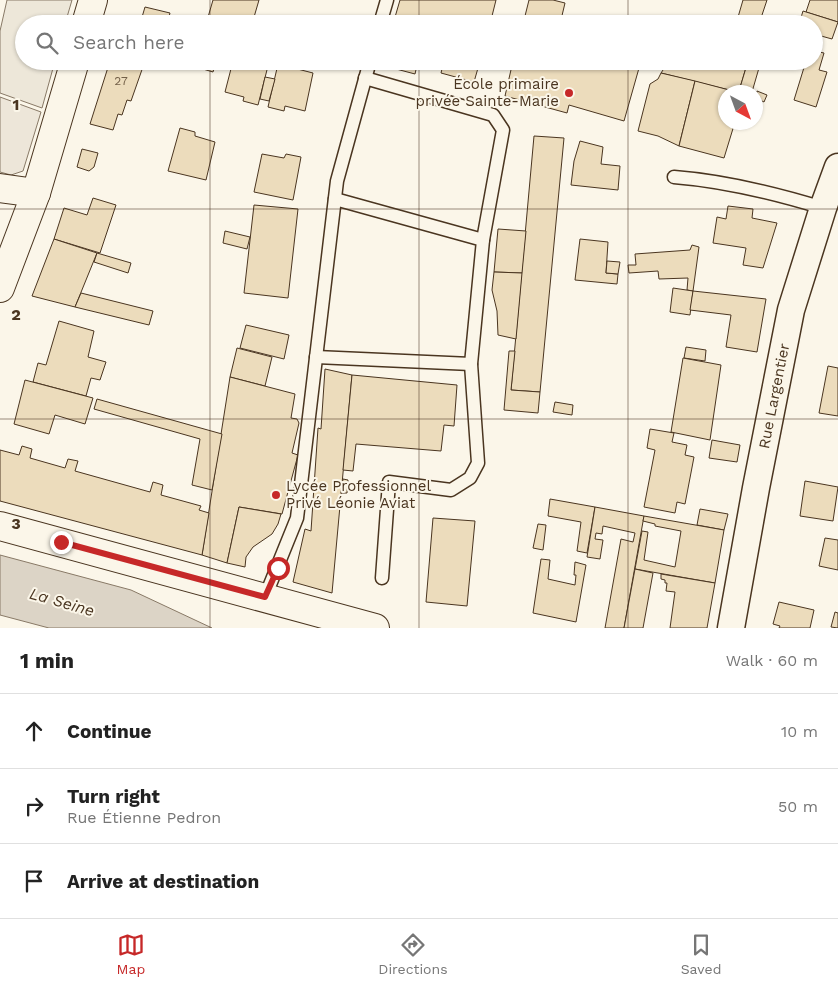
<!DOCTYPE html>
<meta charset="utf-8">
<style>
body{margin:0;font-family:"Work Sans",sans-serif;background:#f6f6f6;color:#222}
.compass{position:absolute;left:718px;top:85px;width:45px;height:45px;border-radius:50%;background:#fff;box-shadow:0 1px 4px #0004;rotate:139deg}
.stop{position:absolute;width:15px;height:15px;margin:-11px;border:4px solid #c62828;border-radius:50%;background:#fff}
.stop.end{background:#c62828;border-color:#fff;box-shadow:0 1px 5px #0008}
.list{margin:0;padding:0;list-style:none}
h2{display:flex;justify-content:space-between;align-items:center;height:65px;margin:0;padding:0 20px;font-size:21px}
h2 small{font-size:16px;font-weight:400;color:#767676}
.list li{display:grid;grid-template-columns:32px 1fr auto;gap:15px;align-items:center;box-sizing:border-box;height:75px;padding:0 20px;border-top:1px solid #e0e0e0}
.list b{display:block;font-size:19px;white-space:nowrap}
.list p{margin:0;font-size:16px;white-space:nowrap;color:#767676}
.list em{font-size:16px;font-style:normal;color:#767676}
.icon{flex:none;width:28px;height:28px;fill:none;stroke:currentColor;stroke-width:2;stroke-linecap:round;stroke-linejoin:round}
.map{position:relative;flex:none;width:838px;height:628px;overflow:hidden}
.search{position:absolute;background:#fff;box-shadow:0 1px 4px #0004;left:15px;right:15px;top:15px;height:55px;display:flex;align-items:center;gap:12px;box-sizing:border-box;padding:0 18px;border-radius:28px;color:#767676;font-size:19px}
.sheet{height:290px;background:#fff}
nav{display:flex;justify-content:space-around;align-items:center;box-sizing:border-box;height:70px;border-top:1px solid #e0e0e0;background:#fff;font-size:14px;color:#767676}
nav a{display:grid;justify-items:center;gap:2px}
nav .on{color:#c62828}
.map>svg:first-child{display:block}
</style>
<div class="map">
<svg width="838" height="628" viewBox="0 0 838 628">
<rect width="100%" height="100%" fill="#fbf6e9"/>
<path fill="#ede6d9" stroke="#887966" d="M0,97L41,112L23,171L11,175L0,172Z"/>
<path fill="#ede7d9" stroke="#887966" d="M7,0H72L65,24H24V61H55L42,108L0,93V31Z"/>
<path fill="#dcd4c6" stroke="#887966" d="M0,555L131,590L212,628H49L0,615Z"/>
<g fill="#ecdcbc" stroke="#4a3520">
<path d="M213,0H259L252,24H206Z"/>
<path d="M400,0H496L490,24H393Z"/>
<path d="M529,0H553L565,3L560,24H523Z"/>
<path d="M743,0H767L759,24H736Z"/>
<path d="M810,0H838V22L806,12Z"/>
<path d="M145,7L170,13L167,24H140Z"/>
<path d="M803,11L838,22L832,39L814,34V24H799Z"/>
<path d="M814,51L824,53L819,70L827,72L816,107L794,100L806,61H814Z"/>
<path d="M110,61H145L131,101L127,100L122,115L118,114L113,130L90,124Z"/>
<path d="M176,61H216L213,72Z"/>
<path d="M233,61L269,62L258,105L243,101L244,97L225,92Z"/>
<path d="M383,61H418L415,74L381,65Z"/>
<path d="M432,61H480L474,82L441,73L443,65Z"/>
<path d="M513,61H641L624,121L569,105L567,113L505,96Z"/>
<path d="M669,61H748L739,91L744,92H737L661,73Z"/>
<path d="M748,61H761L752,92L739,91Z"/>
<path d="M278,64L313,73L305,111L285,106L284,111L268,107Z"/>
<path d="M661,73L695,81L679,146L658,136L638,131L650,84L658,79Z"/>
<path d="M265,77L275,79L269,101L260,99Z"/>
<path d="M695,81L737,92H726V122H735L724,158L679,146Z"/>
<path d="M757,91L767,95L764,102L756,98Z"/>
<path d="M180,128L195,132V136L215,142L206,180L168,171Z"/>
<path d="M534,136L564,138L540,392L511,390Z"/>
<path d="M580,141L603,147L601,164L620,166L618,190L571,185L574,161Z"/>
<path d="M82,149L98,153L94,167L89,171L77,167Z"/>
<path d="M262,154L284,158L286,154L301,157L293,200L254,192Z"/>
<path d="M93,198L116,205L100,253L54,239L64,208L87,215Z"/>
<path d="M254,205L298,209L288,298L244,293Z"/>
<path d="M728,206L753,209L752,218L777,223L763,268L743,265L746,248L713,243L717,217L726,219Z"/>
<path d="M498,229L526,231L522,273L494,272Z"/>
<path d="M225,231L250,237L247,249L223,243Z"/>
<path d="M54,239L97,253L75,307L32,296Z"/>
<path d="M580,239L608,242L606,273L618,274L617,284L575,280Z"/>
<path d="M692,245L699,247L693,291L687,290L688,278L659,279L658,271L629,273L628,265H636L635,254L690,250Z"/>
<path d="M97,253L131,263L128,273L94,262Z"/>
<path d="M607,261L620,262L618,274L606,273Z"/>
<path d="M494,272L522,273L516,339L498,335L497,311L492,290Z"/>
<path d="M673,288L693,291L690,315L670,312Z"/>
<path d="M693,291L766,299L757,352L726,347L731,315L690,310Z"/>
<path d="M81,293L153,311L149,325L75,307Z"/>
<path d="M59,321L94,331L88,357L106,362L100,380L91,378L86,396L33,382L38,363L46,365Z"/>
<path d="M246,325L289,335L284,359L240,348Z"/>
<path d="M686,347L706,350L705,361L684,358Z"/>
<path d="M237,348L272,357L265,386L230,377Z"/>
<path d="M509,351H515L511,390L540,392L538,413L504,410Z"/>
<path d="M683,358L721,365L710,440L671,432Z"/>
<path d="M828,366L838,368V416L819,413Z"/>
<path d="M325,369L352,375L332,593L293,582L305,529L311,531L318,428L321,429Z"/>
<path d="M352,375L457,385L454,426L444,425L441,451L356,444L353,471L343,470Z"/>
<path d="M230,377L295,394L291,418L297,419L299,423L292,453L298,455L282,514L239,507L227,563L202,555Z"/>
<path d="M25,380L93,398L85,424L55,415L49,434L14,424Z"/>
<path d="M97,399L222,434L212,490L192,485L200,439L94,409Z"/>
<path d="M555,402L573,405L572,415L553,412Z"/>
<path d="M650,429L674,433L672,442L687,445L685,455L694,457L685,504L677,502L675,513L644,507L655,450L647,448Z"/>
<path d="M712,440L740,445L737,462L709,458Z"/>
<path d="M22,446L32,449L30,458L65,468L68,459L78,461L75,471L150,492L153,482L163,485L161,495L201,506L199,510L209,513L202,555L0,501V450L19,455Z"/>
<path d="M343,479L348,480L347,493H341Z"/>
<path d="M805,481L838,487L833,521L800,516Z"/>
<path d="M550,499L595,507L587,553L577,551L581,522L548,516Z"/>
<path d="M239,507L281,514L278,524L272,534L253,547L246,557L245,567L227,563Z"/>
<path d="M595,507L644,516L624,628H605L621,539L633,542L635,533L603,526L602,534L596,533L595,539L603,540L600,559L587,557Z"/>
<path d="M700,509L728,514L724,530L697,525Z"/>
<path d="M644,516L724,530L715,583L635,569L642,531L648,532L644,560L675,567L681,531L655,526V524L643,521Z"/>
<path d="M433,518L475,521L467,606L426,602Z"/>
<path d="M538,524L546,525L543,550L533,548Z"/>
<path d="M825,538L838,540V570L819,566Z"/>
<path d="M541,559L550,560L548,579L575,585L576,575H574L575,562L586,565L576,622L533,613Z"/>
<path d="M635,569L653,573L643,628H624Z"/>
<path d="M661,574L715,583L707,628H670L675,592L666,591L667,583H665V580L661,579Z"/>
<path d="M779,602L814,610L810,628H779L780,626L773,624Z"/>
<path d="M835,612L838,613V628L831,627Z"/>
</g>
<g fill="none" stroke-linecap="round" stroke-linejoin="round">
<g stroke="#4a3520" stroke-width="15">
<g id="lane">
<path d="M380,24L387,0"/>
<path d="M365,78L493,115L503,130L483,240"/>
<path d="M674,177C725,181 774,193 823,208"/>
<path d="M335,199L483,240L471,364L478,463L470,478L451,490L389,482L382,578"/>
<path d="M316,357L471,364"/>
<path d="M265,597L297,518L337,181L370,61"/>
</g>
</g>
<g stroke="#4a3520" stroke-width="29">
<g id="street">
<path id="s1" d="M731,628L756,488L791,310L823,208L838,167"/>
</g>
</g>
<g stroke="#4a3520" stroke-width="30">
<path id="secondary" d="M0,526L375,628"/>
</g>
<g stroke="#4a3520" stroke-width="30">
<g id="primary">
<path d="M86,24L93,0"/>
<path d="M0,188L36,193"/>
<path d="M0,288L36,193L75,61"/>
</g>
</g>
<use href="#lane" stroke="#fbf6e9" stroke-width="12"/>
<use href="#street" stroke="#fbf6e9" stroke-width="26"/>
<use href="#secondary" stroke="#fbf6e9" stroke-width="28"/>
<use href="#primary" stroke="#fbf6e9" stroke-width="28"/>
</g>
<g fill="none" stroke-linecap="round" stroke-linejoin="round">
<path stroke="#c62828" stroke-width="6" d="M61,542L265,597L278,568"/>
</g>
<path fill="none" stroke="#4a3520" stroke-width="1" stroke-opacity="0.55" d="M210,0V24M419,0V24M628,0V24M210,61V628M419,61V628M628,61V628M0,209H838M0,419H838"/>
<g fill="#c62828" stroke="#fbf6e9" stroke-width="2">
<circle cx="569" cy="93" r="5"/>
<circle cx="276" cy="495" r="5"/>
</g>
<g text-anchor="middle" dominant-baseline="central" stroke-width="4" stroke-linejoin="round" paint-order="stroke">
<g font-size="12" fill="#725f47">
<text x="121" y="81">27</text>
</g>
<g font-size="15" fill="#4a3520" stroke="#fbf6e9" text-anchor="end">
<text x="559" y="84">École primaire<tspan x="559" dy="17">privée Sainte-Marie</tspan></text>
<text x="286" y="486" text-anchor="start">Lycée Professionnel<tspan x="286" dy="17">Privé Léonie Aviat</tspan></text>
</g>
<g font-size="15" fill="#4a3520" stroke="#fbf6e9">
<text stroke="none"><textPath href="#s1" startOffset="236">Rue Largentier</textPath></text>
</g>
<g font-size="16" font-style="italic" fill="#4a3520" stroke="#fbf6e9">
<text transform="translate(62 602) rotate(16)">La Seine</text>
</g>
</g>
<g font-size="16" text-anchor="middle" font-weight="bold" fill="#4a3520" stroke="#fbf6e9" stroke-width="4" stroke-linejoin="round" paint-order="stroke">
<text x="16" y="110">1</text>
<text x="16" y="320">2</text>
<text x="16" y="529">3</text>
</g>
</svg>
<svg class="compass" viewBox="-18 -18 36 36"><path d="M0-13l5 13h-10z" fill="#e53935"/><path d="M0 13l5-13h-10z" fill="#767676"/></svg>
<div class="stop" style="left:278px;top:568px"></div>
<div class="stop end" style="left:61px;top:542px"></div>
<div class="search"><svg class="icon" aria-label="search" viewBox="0 0 24 24"><circle cx="10" cy="10" r="6"/><path d="M15 15l6 6"/></svg>Search here</div>
</div>
<section class="sheet">
<h2>1 min<small>Walk · 60 m</small></h2>
<ul class="list">
<li><svg class="icon" aria-label="ahead" viewBox="0 0 24 24"><path d="M12 20V5M6 11l6-6 6 6"/></svg><div><b>Continue</b></div><em>10 m</em></li>
<li><svg class="icon" aria-label="right" viewBox="0 0 24 24"><path d="M7 20v-9h11M14 6l5 5-5 5"/></svg><div><b>Turn right</b><p>Rue Étienne Pedron</p></div><em>50 m</em></li>
<li><svg class="icon" aria-label="arrive" viewBox="0 0 24 24"><path d="M6 21V4h12l-3 4 3 4H6"/></svg><div><b>Arrive at destination</b></div></li>
</ul>
</section>
<nav>
<a class="on"><svg class="icon" aria-label="map" viewBox="0 0 24 24"><path d="M3 6l6-2 6 2 6-2v14l-6 2-6-2-6 2zM9 4v14M15 6v14"/></svg>Map</a>
<a><svg class="icon" aria-label="directions" viewBox="0 0 24 24"><path d="M12 3l9 9-9 9-9-9zM9 14v-3h6M13 9l2 2-2 2"/></svg>Directions</a>
<a><svg class="icon" aria-label="saved" viewBox="0 0 24 24"><path d="M7 4h10v16l-5-4-5 4z"/></svg>Saved</a>
</nav>
